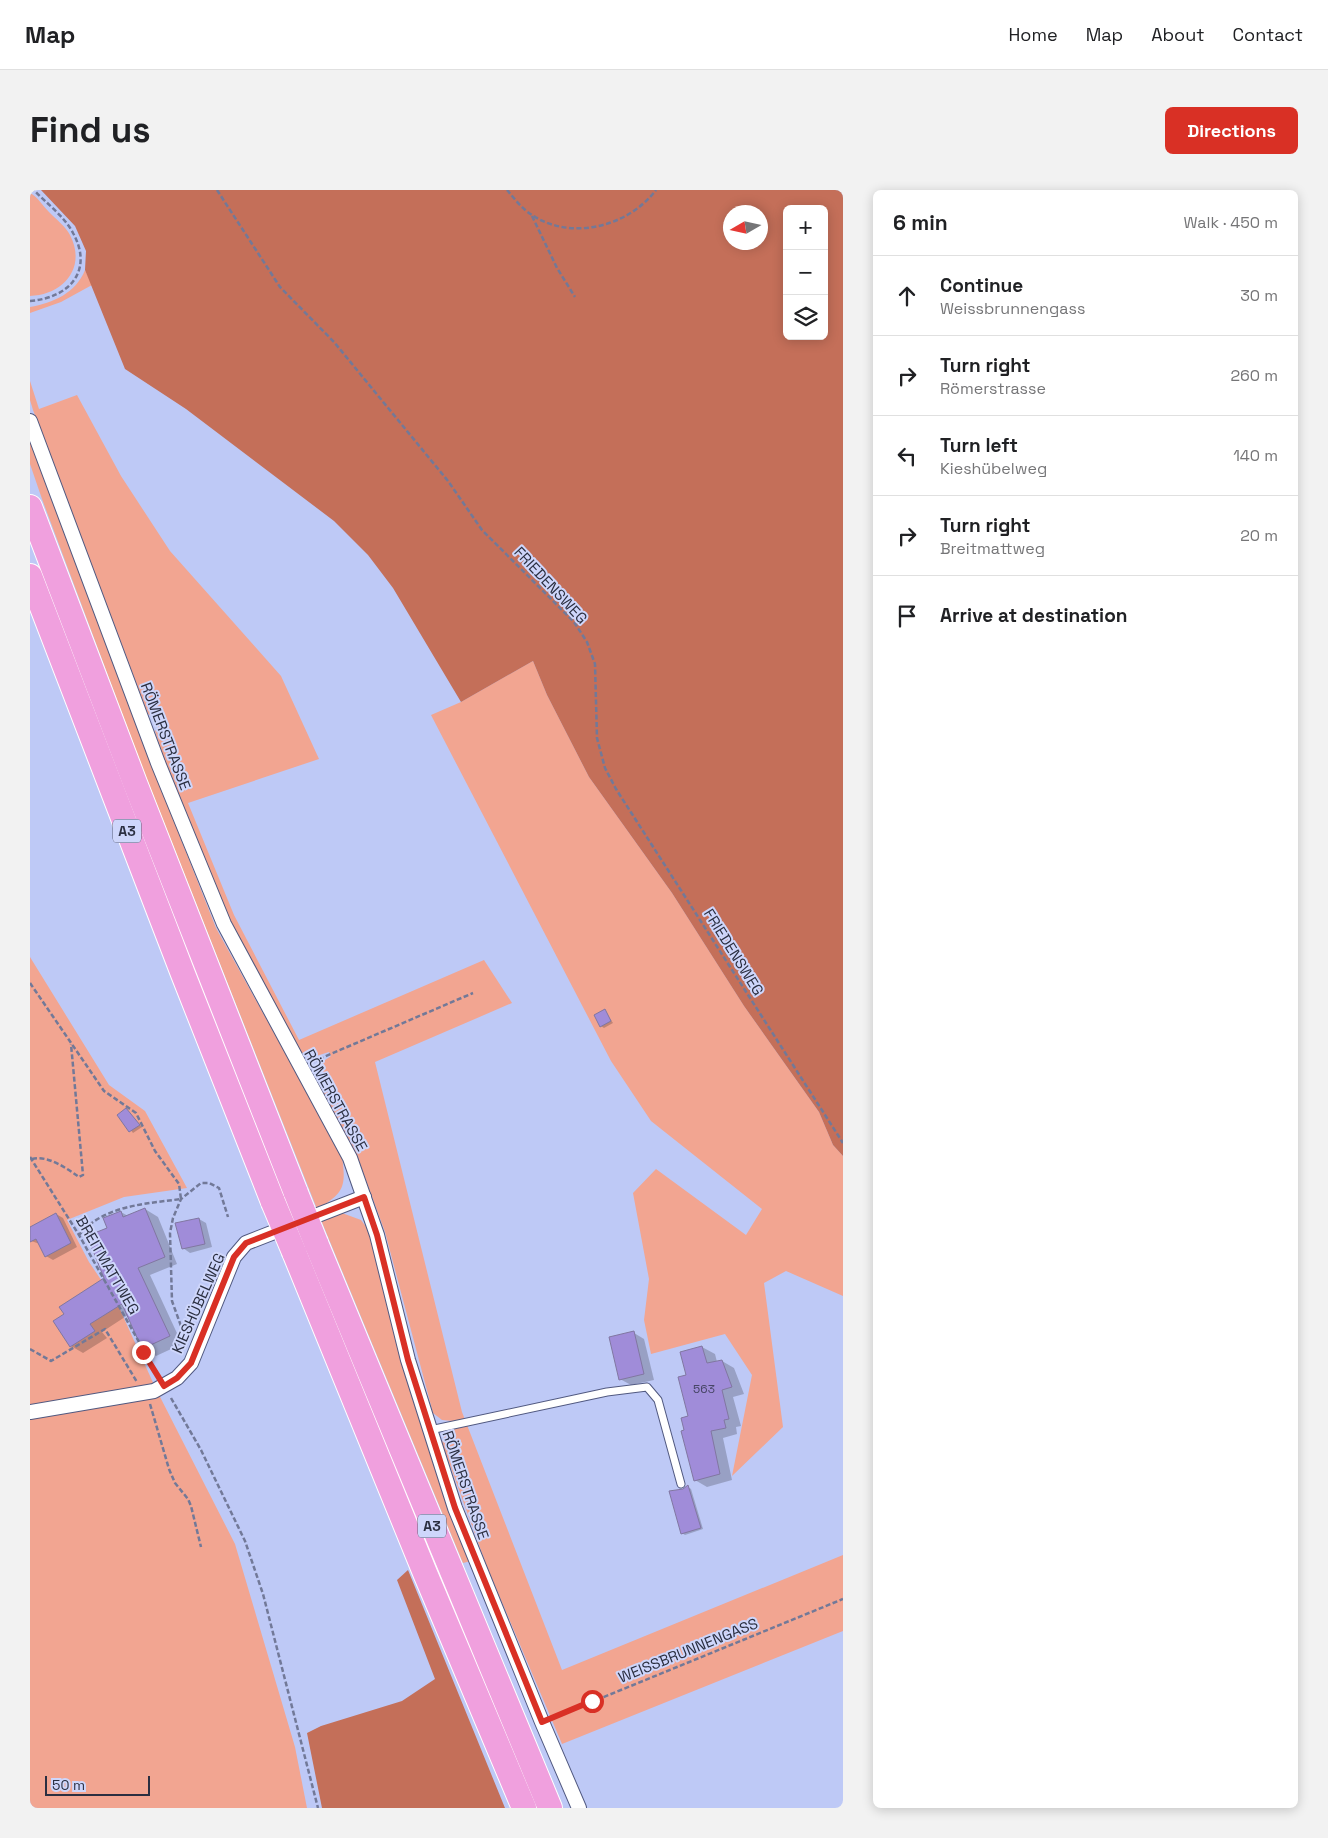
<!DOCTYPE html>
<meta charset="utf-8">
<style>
body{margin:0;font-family:"Space Grotesk",sans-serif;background:#f2f2f2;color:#202124}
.controls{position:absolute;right:15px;top:15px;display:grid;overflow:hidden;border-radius:8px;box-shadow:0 2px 12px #0003}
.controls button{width:45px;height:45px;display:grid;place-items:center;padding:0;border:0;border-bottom:1px solid #e0e0e0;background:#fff;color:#202124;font:25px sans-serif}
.compass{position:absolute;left:693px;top:15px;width:45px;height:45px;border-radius:50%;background:#fff;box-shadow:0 2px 12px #0003;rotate:261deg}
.scale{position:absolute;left:15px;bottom:12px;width:105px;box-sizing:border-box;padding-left:5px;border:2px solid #2b2f41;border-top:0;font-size:14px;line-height:18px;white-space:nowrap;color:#2b2f41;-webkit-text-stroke:4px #ced6fb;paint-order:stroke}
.stop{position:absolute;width:15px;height:15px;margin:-11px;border:4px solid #d93025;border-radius:50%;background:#fff}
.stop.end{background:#d93025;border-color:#fff;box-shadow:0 1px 5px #0008}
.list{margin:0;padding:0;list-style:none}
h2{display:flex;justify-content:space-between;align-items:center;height:65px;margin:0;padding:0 20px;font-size:21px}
h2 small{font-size:16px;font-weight:400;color:#757577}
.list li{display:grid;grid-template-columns:32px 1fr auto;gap:15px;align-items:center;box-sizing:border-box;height:80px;padding:0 20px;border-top:1px solid #e0e0e0}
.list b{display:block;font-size:19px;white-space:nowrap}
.list p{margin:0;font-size:16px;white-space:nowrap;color:#757577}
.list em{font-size:16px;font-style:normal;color:#757577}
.icon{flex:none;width:28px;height:28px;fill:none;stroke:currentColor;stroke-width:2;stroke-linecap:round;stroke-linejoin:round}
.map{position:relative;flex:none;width:813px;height:1618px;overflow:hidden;border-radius:8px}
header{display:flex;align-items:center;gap:30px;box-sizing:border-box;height:70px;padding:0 25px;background:#fff;border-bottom:1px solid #e0e0e0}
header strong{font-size:24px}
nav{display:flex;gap:28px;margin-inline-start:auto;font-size:18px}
.intro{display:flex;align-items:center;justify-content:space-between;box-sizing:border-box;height:120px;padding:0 30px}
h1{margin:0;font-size:35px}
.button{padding:12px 22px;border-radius:8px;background:#d93025;color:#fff;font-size:18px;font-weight:700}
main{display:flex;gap:30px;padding:0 30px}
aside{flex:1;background:#fff;border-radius:8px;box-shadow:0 2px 12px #0003}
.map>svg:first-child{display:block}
</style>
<header>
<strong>Map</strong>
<nav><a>Home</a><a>Map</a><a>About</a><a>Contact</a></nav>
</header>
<div class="intro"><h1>Find us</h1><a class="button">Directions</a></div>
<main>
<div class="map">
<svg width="813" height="1618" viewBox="0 0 813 1618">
<rect width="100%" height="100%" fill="#bec9f6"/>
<g fill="#f2a591">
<path d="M0,3C7,6 13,16 19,22C26,29 36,37 40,45C57,78 33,105 0,106Z"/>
<path d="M55,80L62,95L31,112L0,123V117C23,113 46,103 55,80Z"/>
<path d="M0,191L9,219L47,205L91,286L140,361L251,486L289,569L158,613L204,725L269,850L454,770L482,813L345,872L432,1222L532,1480L813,1365V1441L532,1554L457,1377L417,1267L412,1253L415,1244L425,1239L423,1231L412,1230L403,1223L355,1042L326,963L286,894C283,877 288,875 301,866L299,862L280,868L267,860L199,728L134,570L125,541L128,538L124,527L118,524L3,220L0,210Z"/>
<path d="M0,250L122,576L186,738L312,966C316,996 315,1003 287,1019L113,579L12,309L0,274Z"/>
<path d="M503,471L517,505L559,587L642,703L714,816L789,922L803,955L813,966V1106L756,1081L734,1093L753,1237L702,1286L722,1185L695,1144L621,1164L614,1130L619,1089L603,1003L626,979L716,1045L732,1019L621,931L581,871L401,525L431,512Z"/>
<path d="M0,767L79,895L115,921L157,998L94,1007L37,1030L59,1072L88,1115L125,1197L205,1354L265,1557L277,1618H0Z"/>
<path d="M312,1023L331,1030L343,1046L441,1371L433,1373L291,1030Z"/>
</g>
<g fill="#c46f59" fill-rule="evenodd">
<path d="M11,0H813V966L803,955L789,922L714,816L642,703L559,587L517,505L503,471L431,512L363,398L338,365L304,331L156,219L95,179L55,80L56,61L45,36ZM757,19H794V146H757ZM731,22V52H701V22Z"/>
<path d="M378,1380L475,1618H292L277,1543L291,1536L372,1511L405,1489L367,1390Z"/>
</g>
<g fill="#0003">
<path d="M575,821L583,833L574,838L571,836Z"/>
<path d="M96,920L112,937L103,943L89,925Z"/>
<path d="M115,1019L128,1027L147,1074L120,1085L152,1154L126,1166L113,1158L98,1125L72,1142L77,1148L53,1163L41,1156L36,1124L76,1088L79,1038L91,1022L98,1026Z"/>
<path d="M26,1024L33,1028L47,1057L23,1070L16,1066L10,1054L1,1051L0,1040Z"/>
<path d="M169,1029L176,1033L182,1057L160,1063L153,1058Z"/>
<path d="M604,1143L614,1149L624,1190L601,1195L590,1189Z"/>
<path d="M672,1157L685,1164L687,1172L692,1171L704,1178L714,1204L703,1207L711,1236L706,1237L707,1244L693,1248L702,1290L677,1297L665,1290L656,1241L660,1227L658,1186Z"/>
<path d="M658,1297L661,1299L673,1339L655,1345L652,1343L653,1300Z"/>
</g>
<g fill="#a08cd9" stroke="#8177a1">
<path d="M575,819L581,831L570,837L564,825Z"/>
<path d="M96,918L110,935L99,942L87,925Z"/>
<path d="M115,1018L135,1067L108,1078L140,1146L112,1159L92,1114L60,1134L65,1141L40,1157L23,1131L34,1124L29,1117L74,1088L57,1046L77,1038L73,1028L91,1021L93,1027Z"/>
<path d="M26,1023L41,1053L15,1067L6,1049L0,1052V1037Z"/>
<path d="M169,1028L175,1054L152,1059L145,1033Z"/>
<path d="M604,1141L614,1184L589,1190L579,1147Z"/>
<path d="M672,1156L677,1173L692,1170L702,1197L692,1200L699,1229L694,1230L696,1238L681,1241L690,1284L664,1291L651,1241L654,1240L651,1228L658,1226L648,1187L656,1185L650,1162Z"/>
<path d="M658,1295L671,1338L651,1344L639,1301L653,1299Z"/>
</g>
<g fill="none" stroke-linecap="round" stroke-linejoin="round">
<g stroke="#515980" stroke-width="9">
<path id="service" d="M400,1240L577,1202L617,1197L628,1210L651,1294"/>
</g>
<g stroke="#515980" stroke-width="16">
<g id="minor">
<path d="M0,231L128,573L194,734L320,968L347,1045L378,1170L425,1318L512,1532L549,1618"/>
<path d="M0,1222L124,1201L147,1188L161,1173L204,1067L216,1053L334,1007"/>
</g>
</g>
<g stroke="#fff" stroke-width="26">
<g id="motorway">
<path d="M0,317L105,593L266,1003"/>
<path d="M0,386L153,784L243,1012"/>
<path d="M286,1053L520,1618"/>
<path d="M264,1062L395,1383L494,1618"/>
</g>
</g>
<g stroke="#727998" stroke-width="2.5" stroke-dasharray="5 2.5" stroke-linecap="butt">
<path d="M187,0L250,97L304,152L418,291L452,340L544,432L557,452L565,474L567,548L575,578L586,599L813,953"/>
<path d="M477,0C484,8 492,19 502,25C541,51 598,37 626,0"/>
<path d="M502,26L527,78L545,107"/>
<path d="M0,111C39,108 64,81 43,43C35,27 16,13 4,0"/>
<path d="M0,793L74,901L106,923L125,961L149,994L151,1009C115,1014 74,1015 49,1045"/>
<path d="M282,872L443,803"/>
<path d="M0,967L49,1045L127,1184"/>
<path d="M2,969C18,965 36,978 49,987L53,985L41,854"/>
<path d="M156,1150L142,1111L140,1043L143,1028L151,1009L171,993H179L189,998L198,1027"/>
<path d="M0,1159L21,1171L75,1139L107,1192"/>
<path d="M141,1208L171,1260L215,1351L233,1404L288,1618"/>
<path d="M120,1214L139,1279L145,1293L158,1309L161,1316L171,1357"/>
<path d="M525,1527L813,1409"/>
</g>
<use href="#service" stroke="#fff" stroke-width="7"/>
<use href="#minor" stroke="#fff" stroke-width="14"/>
<use href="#motorway" stroke="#f0a0de" stroke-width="24"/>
<g stroke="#fff" stroke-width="26" stroke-linecap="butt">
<g id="motorway-bridge">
<path d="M266,1003L286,1053"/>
<path d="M243,1012L264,1062"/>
</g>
</g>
<use href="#motorway-bridge" stroke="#f0a0de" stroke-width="24"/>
</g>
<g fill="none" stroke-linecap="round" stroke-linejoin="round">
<path stroke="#d93025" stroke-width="6" d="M113,1162L134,1196L147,1188L161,1173L204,1067L216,1053L334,1007L347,1045L378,1170L425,1318L512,1532L562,1511"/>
</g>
<g text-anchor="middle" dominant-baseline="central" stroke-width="4" stroke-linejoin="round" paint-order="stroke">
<g font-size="12" fill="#484667">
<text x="674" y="1199">563</text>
</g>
<g fill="#ced6fb" stroke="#5c6179" stroke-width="1">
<rect x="83" y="629.5" width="28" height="23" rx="4"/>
<rect x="388" y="1324.5" width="28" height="23" rx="4"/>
</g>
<g font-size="14" font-weight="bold" fill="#2b2f41">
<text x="97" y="641">A3</text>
<text x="402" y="1336">A3</text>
</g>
<g font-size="15" fill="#2b2f41" stroke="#ced6fb">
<text transform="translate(521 395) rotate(47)">FRIEDENSWEG</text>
<text transform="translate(136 546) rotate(69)">RÖMERSTRASSE</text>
<text transform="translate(704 762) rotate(58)">FRIEDENSWEG</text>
<text transform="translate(306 910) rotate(61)">RÖMERSTRASSE</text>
<text transform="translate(78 1075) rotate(60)">BREITMATTWEG</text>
<text transform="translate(168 1113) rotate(-66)">KIESHÜBELWEG</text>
<text transform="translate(436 1295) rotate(71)">RÖMERSTRASSE</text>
<text transform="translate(658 1460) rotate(-22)">WEISSBRUNNENGASS</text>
</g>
</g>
</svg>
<div class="controls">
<button>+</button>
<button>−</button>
<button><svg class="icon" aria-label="layers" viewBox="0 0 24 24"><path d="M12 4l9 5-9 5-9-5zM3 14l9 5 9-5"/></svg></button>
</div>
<svg class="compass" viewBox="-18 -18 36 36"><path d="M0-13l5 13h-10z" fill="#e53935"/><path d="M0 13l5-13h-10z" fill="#757577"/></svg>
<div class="scale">50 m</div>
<div class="stop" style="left:562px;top:1511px"></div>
<div class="stop end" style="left:113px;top:1162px"></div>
</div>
<aside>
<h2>6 min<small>Walk · 450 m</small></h2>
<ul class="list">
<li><svg class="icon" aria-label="ahead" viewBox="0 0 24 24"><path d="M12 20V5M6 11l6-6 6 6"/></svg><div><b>Continue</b><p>Weissbrunnengass</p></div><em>30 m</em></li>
<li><svg class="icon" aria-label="right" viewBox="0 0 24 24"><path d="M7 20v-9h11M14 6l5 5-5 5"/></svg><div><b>Turn right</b><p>Römerstrasse</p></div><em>260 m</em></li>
<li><svg class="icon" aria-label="left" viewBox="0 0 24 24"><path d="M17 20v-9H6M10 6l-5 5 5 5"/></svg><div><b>Turn left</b><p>Kieshübelweg</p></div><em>140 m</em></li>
<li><svg class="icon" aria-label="right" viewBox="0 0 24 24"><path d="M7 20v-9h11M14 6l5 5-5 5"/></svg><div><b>Turn right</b><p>Breitmattweg</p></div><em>20 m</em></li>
<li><svg class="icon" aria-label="arrive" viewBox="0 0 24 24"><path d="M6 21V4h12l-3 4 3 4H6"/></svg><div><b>Arrive at destination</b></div></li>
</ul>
</aside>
</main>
